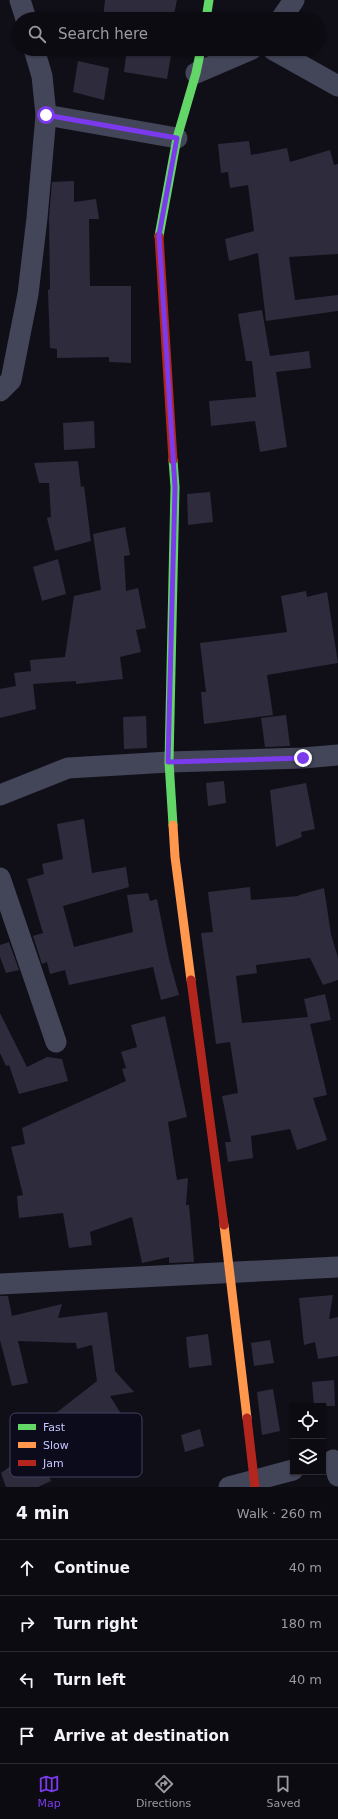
<!DOCTYPE html>
<meta charset="utf-8">
<style>
body{margin:0;font-family:"DejaVu Sans",sans-serif;background:#15141b;color:#f1f3f6}
.controls{position:absolute;right:12px;bottom:12px;display:grid;overflow:hidden;border-radius:0px;box-shadow:0 1px 3px #0004}
.controls button{width:36px;height:36px;display:grid;place-items:center;padding:0;border:0;border-bottom:1px solid #2c2b32;background:#0c0b12;color:#f1f3f6;font:20px sans-serif}
.stop{position:absolute;width:12px;height:12px;margin:-9px;border:3px solid #7c3aed;border-radius:50%;background:#fff}
.stop.end{background:#7c3aed;border-color:#fff;box-shadow:0 1px 4px #0008}
.list{margin:0;padding:0;list-style:none}
h2{display:flex;justify-content:space-between;align-items:center;height:52px;margin:0;padding:0 16px;font-size:17px}
h2 small{font-size:13px;font-weight:400;color:#9a9b9f}
.list li{display:grid;grid-template-columns:26px 1fr auto;gap:12px;align-items:center;box-sizing:border-box;height:56px;padding:0 16px;border-top:1px solid #2c2b32}
.list b{display:block;font-size:15px;white-space:nowrap}
.list em{font-size:13px;font-style:normal;color:#9a9b9f}
.icon{flex:none;width:22px;height:22px;fill:none;stroke:currentColor;stroke-width:2;stroke-linecap:round;stroke-linejoin:round}
.map{position:relative;flex:none;width:338px;height:1487px;overflow:hidden}
.search{position:absolute;background:#0c0b12;box-shadow:0 1px 3px #0004;left:12px;right:12px;top:12px;height:44px;display:flex;align-items:center;gap:10px;box-sizing:border-box;padding:0 14px;border-radius:22px;color:#9a9b9f;font-size:15px}
.sheet{height:276px;background:#0c0b12}
nav{display:flex;justify-content:space-around;align-items:center;box-sizing:border-box;height:56px;border-top:1px solid #2c2b32;background:#0c0b12;font-size:11px;color:#9a9b9f}
nav a{display:grid;justify-items:center;gap:2px}
nav .on{color:#7c3aed}
.map>svg:first-child{display:block}
</style>
<div class="map">
<svg width="338" height="1487" viewBox="0 0 338 1487">
<rect width="100%" height="100%" fill="#100f18"/>
<g fill="#2d2b3c">
<path d="M105,0H177L173,19H103Z"/>
<path d="M127,49H172L167,79L124,72Z"/>
<path d="M78,61L109,68L104,100L73,92Z"/>
<path d="M249,141L251,155L287,148L290,162L330,150L334,165L338,164V254L289,257L295,300L338,295V311L266,321L258,253L229,261L225,239L254,231L248,185L230,188L228,172L221,173L218,144Z"/>
<path d="M74,181V202L96,199L99,219H89L90,286H131V363L109,362V357L57,358V349L50,348L48,290L50,289L49,218L52,182Z"/>
<path d="M262,310L270,356L309,351L311,368L276,372L287,447L260,452L255,421L211,426L209,401L256,397L252,361H246L238,314Z"/>
<path d="M94,421L95,448L64,450L63,423Z"/>
<path d="M78,461L81,487L84,486L91,541L55,551L47,518L51,517L49,483H39L34,463Z"/>
<path d="M210,492L213,522L188,525L187,494Z"/>
<path d="M125,527L130,555L124,556L126,591L138,588L146,628L136,630L141,652L120,657L123,679L76,684V681L33,684L36,709L0,718V689L16,686L14,673L31,671L30,660L65,657L74,596L101,590L93,534Z"/>
<path d="M58,559L66,594L42,601L33,567Z"/>
<path d="M306,591L307,597L327,592L338,663L267,675L273,715L204,724L201,692H206L200,643L287,632L281,596Z"/>
<path d="M286,715L290,746L265,747L261,718Z"/>
<path d="M146,716L147,748L124,749L123,717Z"/>
<path d="M224,781L226,803L208,806L206,783Z"/>
<path d="M306,783L315,829L301,832L302,837L276,847L270,790Z"/>
<path d="M84,819L92,873L126,867L129,887L63,906L74,947L133,932L127,895L148,893L150,901L157,899L169,959L179,995L161,1000L153,967L69,985L65,970L50,974L47,962L42,964L33,936L43,933L27,879L44,874L42,864L63,859L57,824Z"/>
<path d="M250,887L251,900L299,896V895L324,888L331,934L338,958V980L323,985L310,958L256,965L257,973L236,976L242,1023L308,1017L304,999L325,994L331,1020L310,1024L327,1095L313,1098L327,1140L297,1150L290,1129L251,1136L253,1158L228,1162L225,1142H231L222,1096L238,1093L230,1042L216,1044L201,933L213,932L208,892Z"/>
<path d="M9,942L19,970L6,973L0,957V945Z"/>
<path d="M0,1013L27,1067L47,1057L62,1059L68,1081L19,1094L9,1065L6,1066L0,1053Z"/>
<path d="M165,1016L187,1117L168,1122L177,1180L188,1178L186,1205H189L194,1262L169,1263V1257L142,1263L132,1217L90,1232L92,1245L69,1248L63,1213L19,1218L17,1196L23,1195L11,1147L25,1144L22,1128L126,1081L122,1069L126,1068L121,1052L137,1047L131,1025Z"/>
<path d="M333,1295L329,1319L338,1317V1356L318,1359L315,1342L304,1345L299,1298Z"/>
<path d="M0,1296H8L12,1316L62,1304L58,1318L107,1312L115,1371L134,1392L110,1396L123,1417L99,1431L94,1420L73,1435L56,1413L97,1381L92,1345L77,1349L76,1343L18,1341L28,1383L12,1386L0,1340Z"/>
<path d="M208,1334L212,1365L189,1368L186,1337Z"/>
<path d="M270,1340L274,1363L254,1366L251,1343Z"/>
<path d="M334,1380L335,1406H314L312,1382Z"/>
<path d="M273,1389L280,1431L262,1435L257,1392Z"/>
<path d="M200,1429L204,1446L185,1452L181,1435Z"/>
<path d="M27,1454L29,1459L41,1457L51,1481L38,1487H6L1,1473Z"/>
</g>
<g fill="none" stroke-linecap="round" stroke-linejoin="round">
<g stroke="#434559" stroke-width="21">
<path d="M20,0L26,19"/>
<path d="M281,19L294,0"/>
<path d="M272,49L338,86"/>
<path d="M196,73L252,49"/>
<path d="M46,115L177,138"/>
<path d="M0,391L11,380L28,294L37,218L46,115L42,76L34,49"/>
<path d="M0,795L68,768L169,762L303,758L338,755"/>
<path d="M0,878L56,1042"/>
<path d="M0,1284L338,1267"/>
<path d="M333,1460L338,1476"/>
<path d="M229,1487L293,1470"/>
</g>
<g stroke="#63d668" stroke-width="9">
<path d="M206,19L209,0"/>
<path d="M159,236L177,138L196,73L201,49"/>
<path d="M173,825L169,762L175,487L173,460"/>
</g>
<g stroke="#ff974d" stroke-width="9">
<path d="M173,825L175,857L191,980"/>
<path d="M224,1225L247,1418"/>
</g>
<g stroke="#b3261e" stroke-width="9">
<path d="M159,236L173,460"/>
<path d="M191,980L224,1225"/>
<path d="M247,1418L255,1487"/>
</g>
</g>
<g fill="none" stroke-linecap="round" stroke-linejoin="round">
<path stroke="#7c3aed" stroke-width="5" d="M46,115L177,138L159,235L175,487L168,762L303,758"/>
</g>
<rect x="10" y="1413" width="132" height="64" rx="6" fill="#0c0b1c" stroke="#444360" stroke-width="1"/>
<rect x="18" y="1424" width="18" height="6" fill="#63d668"/>
<rect x="18" y="1442" width="18" height="6" fill="#ff974d"/>
<rect x="18" y="1460" width="18" height="6" fill="#b3261e"/>
<g font-size="11" fill="#c7c6ff">
<text x="43" y="1431">Fast</text>
<text x="43" y="1449">Slow</text>
<text x="43" y="1467">Jam</text>
</g>
</svg>
<div class="controls">
<button><svg class="icon" aria-label="locate" viewBox="0 0 24 24"><circle cx="12" cy="12" r="6"/><path d="M12 2v4M12 18v4M2 12h4M18 12h4"/></svg></button>
<button><svg class="icon" aria-label="layers" viewBox="0 0 24 24"><path d="M12 4l9 5-9 5-9-5zM3 14l9 5 9-5"/></svg></button>
</div>
<div class="stop" style="left:46px;top:115px"></div>
<div class="stop end" style="left:303px;top:758px"></div>
<div class="search"><svg class="icon" aria-label="search" viewBox="0 0 24 24"><circle cx="10" cy="10" r="6"/><path d="M15 15l6 6"/></svg>Search here</div>
</div>
<section class="sheet">
<h2>4 min<small>Walk · 260 m</small></h2>
<ul class="list">
<li><svg class="icon" aria-label="ahead" viewBox="0 0 24 24"><path d="M12 20V5M6 11l6-6 6 6"/></svg><div><b>Continue</b></div><em>40 m</em></li>
<li><svg class="icon" aria-label="right" viewBox="0 0 24 24"><path d="M7 20v-9h11M14 6l5 5-5 5"/></svg><div><b>Turn right</b></div><em>180 m</em></li>
<li><svg class="icon" aria-label="left" viewBox="0 0 24 24"><path d="M17 20v-9H6M10 6l-5 5 5 5"/></svg><div><b>Turn left</b></div><em>40 m</em></li>
<li><svg class="icon" aria-label="arrive" viewBox="0 0 24 24"><path d="M6 21V4h12l-3 4 3 4H6"/></svg><div><b>Arrive at destination</b></div></li>
</ul>
</section>
<nav>
<a class="on"><svg class="icon" aria-label="map" viewBox="0 0 24 24"><path d="M3 6l6-2 6 2 6-2v14l-6 2-6-2-6 2zM9 4v14M15 6v14"/></svg>Map</a>
<a><svg class="icon" aria-label="directions" viewBox="0 0 24 24"><path d="M12 3l9 9-9 9-9-9zM9 14v-3h6M13 9l2 2-2 2"/></svg>Directions</a>
<a><svg class="icon" aria-label="saved" viewBox="0 0 24 24"><path d="M7 4h10v16l-5-4-5 4z"/></svg>Saved</a>
</nav>
